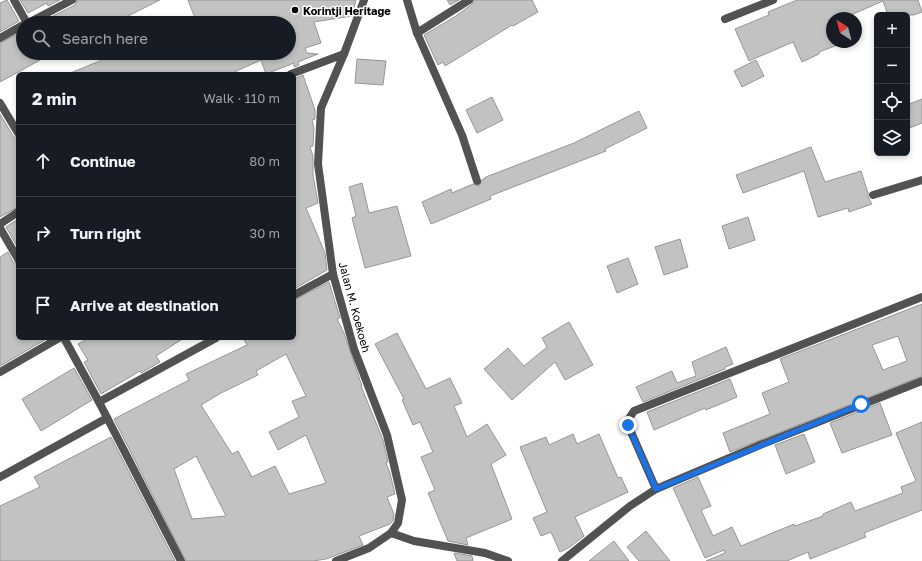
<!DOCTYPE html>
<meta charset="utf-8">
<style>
body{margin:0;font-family:"Golos Text",sans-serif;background:#242831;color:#f1f3f6}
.controls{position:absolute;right:12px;top:12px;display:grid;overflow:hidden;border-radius:6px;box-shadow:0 2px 6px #0003}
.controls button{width:36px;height:36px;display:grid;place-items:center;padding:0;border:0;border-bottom:1px solid #363941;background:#171b24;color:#f1f3f6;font:20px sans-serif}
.compass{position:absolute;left:826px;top:12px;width:36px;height:36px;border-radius:50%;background:#171b24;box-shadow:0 2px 6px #0003;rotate:324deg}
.stop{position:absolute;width:12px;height:12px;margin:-9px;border:3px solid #1a73e8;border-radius:50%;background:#fff}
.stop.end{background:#1a73e8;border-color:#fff;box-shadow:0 1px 4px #0008}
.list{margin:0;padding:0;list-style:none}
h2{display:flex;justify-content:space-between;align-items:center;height:52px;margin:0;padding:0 16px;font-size:17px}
h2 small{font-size:13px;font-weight:400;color:#9ea1a6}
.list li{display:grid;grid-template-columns:26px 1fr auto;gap:12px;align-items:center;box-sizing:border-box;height:72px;padding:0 16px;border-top:1px solid #363941}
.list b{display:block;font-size:15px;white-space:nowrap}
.list em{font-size:13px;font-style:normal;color:#9ea1a6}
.icon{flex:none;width:22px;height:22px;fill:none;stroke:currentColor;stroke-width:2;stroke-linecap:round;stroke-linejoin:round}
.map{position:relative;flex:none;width:922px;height:561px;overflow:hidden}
.search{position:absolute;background:#171b24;box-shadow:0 2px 6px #0003;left:16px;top:16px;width:280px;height:44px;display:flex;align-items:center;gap:10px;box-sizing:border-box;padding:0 14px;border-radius:22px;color:#9ea1a6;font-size:15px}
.panel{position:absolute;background:#171b24;box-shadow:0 2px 6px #0003;left:16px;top:72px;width:280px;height:268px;border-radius:6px}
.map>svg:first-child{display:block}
</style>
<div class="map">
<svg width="922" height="561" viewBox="0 0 922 561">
<rect width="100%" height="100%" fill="#fff"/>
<g fill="#c2c2c2" stroke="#969696" fill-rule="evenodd">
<path d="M7,0L19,21L0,32V3Z"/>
<path d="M20,0H60L48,6L47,3L28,13Z"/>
<path d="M77,0H160L114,23H56L53,16L75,5Z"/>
<path d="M188,0H356L352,16L314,22L321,43L305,48L307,53L318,54L298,62L299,65L294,67V63L266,74L261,60L230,74H68L119,53H289V23H197Z"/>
<path d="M447,0H459L450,5Z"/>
<path d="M474,0H532L538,12L513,26L512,25L445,66L443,62L438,65L424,35L456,16L472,4Z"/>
<path d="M797,0H918L922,12L914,15H888L883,1L844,18H832V42L843,43L819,52V54L802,62L793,42L749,61L735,29L769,15L768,12Z"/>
<path d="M23,31V53H53L0,82V43Z"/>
<path d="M357,59L386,61L383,85L355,83Z"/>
<path d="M756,60L764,76L742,87L734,71Z"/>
<path d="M303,75L315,110V119L312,120L314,128L313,146L310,147L313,156V175L318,203L306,208L325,253L327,270L294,289V79Z"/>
<path d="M492,97L503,120L477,133L466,110Z"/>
<path d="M922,99V123L907,129V105Z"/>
<path d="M639,111L647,128L605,149L606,151L490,196L491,199L431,224L422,202L451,189L452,193L473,184L479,186L482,180L486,177L574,143Z"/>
<path d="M0,114L13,136L18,139V207L0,217Z"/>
<path d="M811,147L825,182L861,171L868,193V197L872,204L849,212L848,208L818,217L804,171L743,193L736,175Z"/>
<path d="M362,183L369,213L397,206L411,256L365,268L352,218L356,216L349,187Z"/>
<path d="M748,217L755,240L729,249L722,226Z"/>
<path d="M18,219V248L6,227Z"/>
<path d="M680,239L688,267L664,275L655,247Z"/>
<path d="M8,252L13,262L18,264V338H48L0,366V257Z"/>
<path d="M628,258L638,284L617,293L607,266Z"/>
<path d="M329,282L340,318L337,319L344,333L362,386H361L383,440L388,462L386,463L390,473L395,494L387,497L394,514L393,521L390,524L359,536L363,545L326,559L313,561H186L114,419L189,380L186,374L247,345L243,338H294V300ZM286,354L306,396L292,401L299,417L269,432L278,450L306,435L326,483L289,494L275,466L252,477L238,451L232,454L201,405L221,393L258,375L256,371ZM196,456L226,516L192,519L174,469Z"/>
<path d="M922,304V376L730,452L723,433L770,414L762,393L789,382L780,359ZM898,336L907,361L883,370L872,345Z"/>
<path d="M569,322L593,365L565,380L555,362L512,400L484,369L508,348L524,366L547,347L542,338Z"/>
<path d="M397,333L426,389L450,378L462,403L454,406L467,437L487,424L506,455L491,464L512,519L466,538L468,545L448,541L428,493L435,490L421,457L433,452L420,422L413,425L402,400L404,399L375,344Z"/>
<path d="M89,338H184L156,356L160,362L141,373L140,371L101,394L84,362L88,360L78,344Z"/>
<path d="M726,347L733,364L725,367V369L643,402L636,387L672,371L677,383L696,376L692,362Z"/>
<path d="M74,368L92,400L41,431L22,399Z"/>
<path d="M730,379L737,397L706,410L705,408L654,430L647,412Z"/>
<path d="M880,403L892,435L842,453L830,423Z"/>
<path d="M922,422V510L864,533L866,537L810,559L808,552L787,561H706L725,553L724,550L705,558L673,488L698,477L711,506L701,510L713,536L732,527L741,546L794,524L795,526L823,516V514L851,502L855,511L903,493L901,487L916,481L896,433Z"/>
<path d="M573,434L577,444L599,434L618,478L621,477L628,492L575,517L584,536L570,547L560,552L551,532L541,536L533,518L547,512L520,447L546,437L549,445Z"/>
<path d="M804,434L815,462L786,474L775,445Z"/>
<path d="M111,437L175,561H0V506L40,487L34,477Z"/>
<path d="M646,531L670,561H639L627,547Z"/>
<path d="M614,541L629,561H589Z"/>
<path d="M454,553L472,556L473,561H457Z"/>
</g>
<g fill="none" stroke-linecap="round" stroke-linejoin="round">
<g stroke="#525252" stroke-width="8">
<path d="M14,0L27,23"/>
<path d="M407,0L417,33L462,135L477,181"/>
<path d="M725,19L773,0"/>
<path d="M28,23L72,0"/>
<path d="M417,33L469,0"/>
<path d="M0,38L23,25"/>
<path d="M291,74L344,54"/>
<path d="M0,103L18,133"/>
<path d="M873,195L922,180"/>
<path d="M0,224L18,212"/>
<path d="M0,228L18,259"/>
<path d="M294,295L333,274"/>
<path d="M64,338L99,402L181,561"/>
<path d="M0,372L59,338"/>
<path d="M99,402L216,338"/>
<path d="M0,477L107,418"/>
<path d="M656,489L628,425V420L634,411L922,297"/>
<path d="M391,533L414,541L485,553L508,561"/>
<path d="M336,561L369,548L391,533L398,523L402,500L387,435L354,349L333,274L318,164L321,108L344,54L364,0"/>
<path d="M562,561L630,506L656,489L760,445L922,381"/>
</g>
</g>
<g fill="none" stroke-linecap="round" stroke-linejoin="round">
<path stroke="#1a73e8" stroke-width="5" d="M628,425L656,489L861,404"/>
</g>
<circle fill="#000" stroke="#fff" stroke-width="1.5" cx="295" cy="10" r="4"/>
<g text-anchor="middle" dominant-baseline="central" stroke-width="3" stroke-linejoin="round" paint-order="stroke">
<g font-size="11" font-weight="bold" fill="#000" stroke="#fff" text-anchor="start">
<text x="303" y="10">Korintji Heritage</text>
</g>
<g font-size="11" fill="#000" stroke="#fff">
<text transform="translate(355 307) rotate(75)">Jalan M. Koekoeh</text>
</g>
</g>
</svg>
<div class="controls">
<button>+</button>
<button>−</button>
<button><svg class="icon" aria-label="locate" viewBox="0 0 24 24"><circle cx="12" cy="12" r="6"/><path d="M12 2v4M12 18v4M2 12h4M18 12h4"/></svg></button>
<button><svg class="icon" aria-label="layers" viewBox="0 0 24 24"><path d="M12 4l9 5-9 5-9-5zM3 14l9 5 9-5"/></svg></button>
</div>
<svg class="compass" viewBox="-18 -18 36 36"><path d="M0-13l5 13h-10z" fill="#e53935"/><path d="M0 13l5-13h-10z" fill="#9ea1a6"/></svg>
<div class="stop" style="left:861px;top:404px"></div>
<div class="stop end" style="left:628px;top:425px"></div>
<div class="search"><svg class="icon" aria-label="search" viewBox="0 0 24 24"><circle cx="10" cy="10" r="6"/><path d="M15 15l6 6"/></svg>Search here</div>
<section class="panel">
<h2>2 min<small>Walk · 110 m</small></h2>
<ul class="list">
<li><svg class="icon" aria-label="ahead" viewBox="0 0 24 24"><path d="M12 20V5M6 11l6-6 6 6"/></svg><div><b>Continue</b></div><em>80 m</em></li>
<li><svg class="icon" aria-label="right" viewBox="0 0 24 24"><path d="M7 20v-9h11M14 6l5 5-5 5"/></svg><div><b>Turn right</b></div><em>30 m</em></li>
<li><svg class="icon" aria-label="arrive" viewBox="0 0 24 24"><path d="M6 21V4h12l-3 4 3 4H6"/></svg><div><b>Arrive at destination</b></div></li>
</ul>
</section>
</div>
